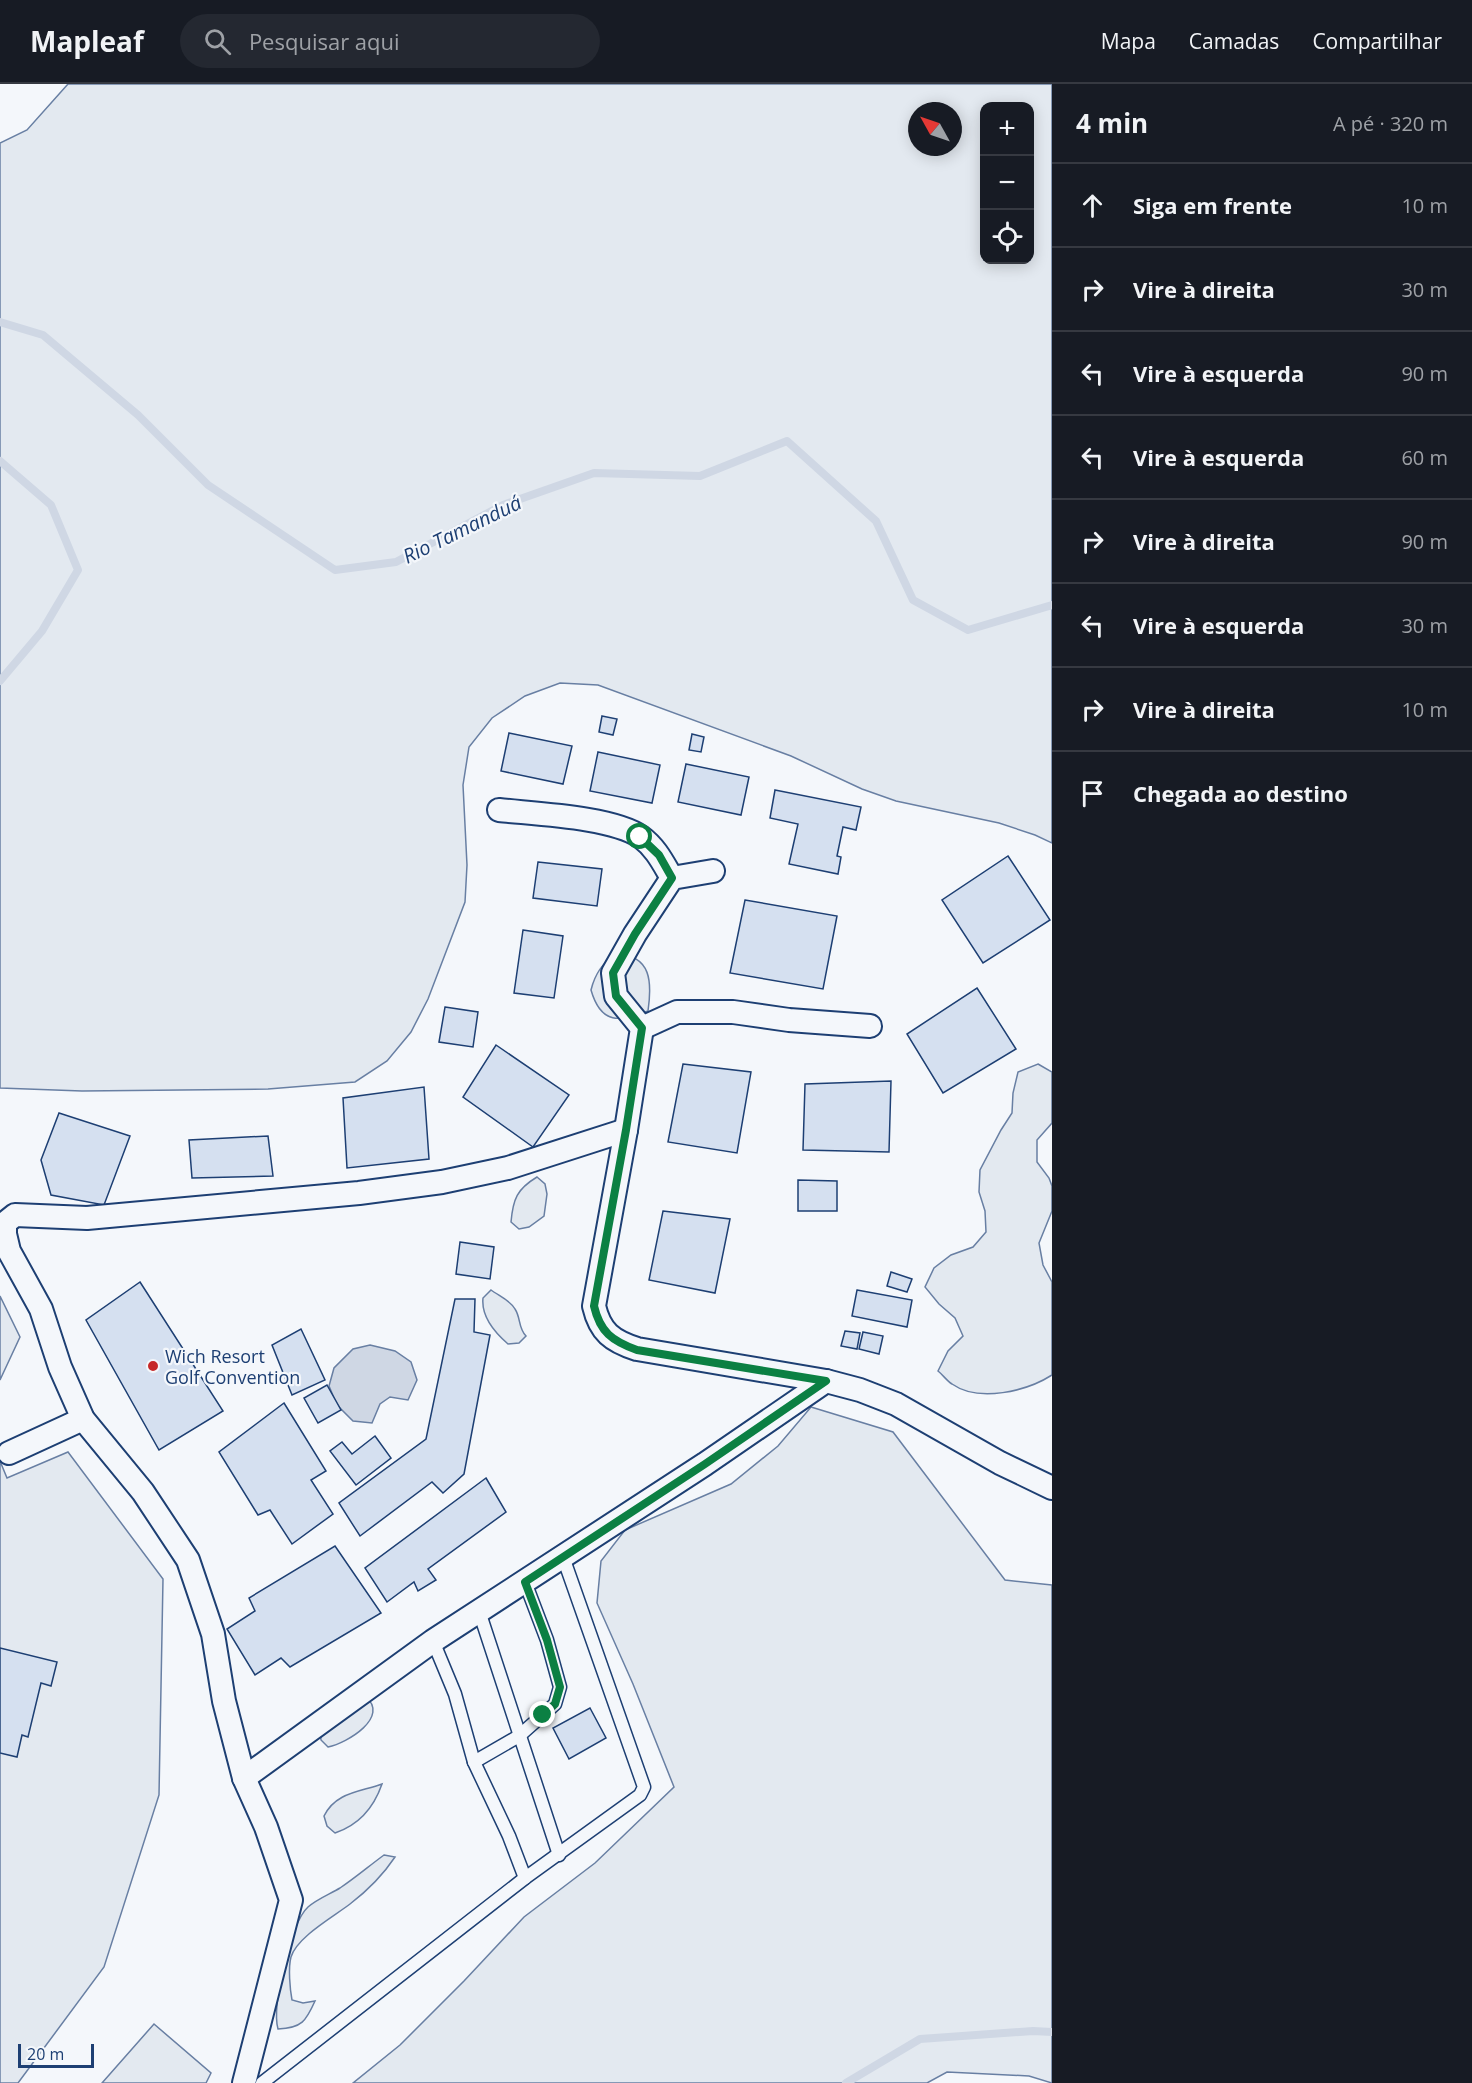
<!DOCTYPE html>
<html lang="pt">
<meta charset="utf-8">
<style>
body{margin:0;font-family:"Open Sans",sans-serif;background:#242831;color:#f1f3f6}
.controls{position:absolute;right:18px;top:18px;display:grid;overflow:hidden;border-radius:12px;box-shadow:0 3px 15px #0003}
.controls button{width:54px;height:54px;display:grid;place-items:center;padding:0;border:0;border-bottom:2px solid #363941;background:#171b24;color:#f1f3f6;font:30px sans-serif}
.compass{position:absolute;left:908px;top:18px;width:54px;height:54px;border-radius:50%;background:#171b24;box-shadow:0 3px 15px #0003;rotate:310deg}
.scale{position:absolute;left:18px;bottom:15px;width:76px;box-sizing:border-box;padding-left:6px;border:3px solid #1d3f73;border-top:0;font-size:16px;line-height:21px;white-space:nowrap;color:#1d3f73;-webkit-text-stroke:4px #f4f7fb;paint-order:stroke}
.stop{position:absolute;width:18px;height:18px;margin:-14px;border:4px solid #0b8043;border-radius:50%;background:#fff}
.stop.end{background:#0b8043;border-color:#fff;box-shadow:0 2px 6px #0008}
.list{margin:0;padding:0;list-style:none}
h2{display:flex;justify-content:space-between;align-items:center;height:78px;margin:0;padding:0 24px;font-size:26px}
h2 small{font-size:20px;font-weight:400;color:#9ea1a6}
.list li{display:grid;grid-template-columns:39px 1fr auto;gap:18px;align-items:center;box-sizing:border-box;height:84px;padding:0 24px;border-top:2px solid #363941}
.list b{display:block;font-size:22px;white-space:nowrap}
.list em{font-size:20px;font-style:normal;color:#9ea1a6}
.icon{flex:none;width:33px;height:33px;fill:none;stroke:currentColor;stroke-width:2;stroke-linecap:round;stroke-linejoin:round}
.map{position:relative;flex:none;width:1052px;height:1999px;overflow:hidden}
header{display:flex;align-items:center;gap:36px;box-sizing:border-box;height:84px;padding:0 30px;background:#171b24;border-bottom:2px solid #363941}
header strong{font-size:28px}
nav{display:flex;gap:33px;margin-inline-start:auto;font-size:21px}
.search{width:420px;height:54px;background:#242831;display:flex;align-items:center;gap:15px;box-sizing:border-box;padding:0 21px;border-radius:33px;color:#9ea1a6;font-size:22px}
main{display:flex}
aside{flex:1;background:#171b24}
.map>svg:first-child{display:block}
</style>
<header>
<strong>Mapleaf</strong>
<div class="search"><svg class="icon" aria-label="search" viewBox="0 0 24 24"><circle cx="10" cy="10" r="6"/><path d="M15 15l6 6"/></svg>Pesquisar aqui</div>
<nav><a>Mapa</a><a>Camadas</a><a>Compartilhar</a></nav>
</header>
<main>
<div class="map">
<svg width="1052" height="1999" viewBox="0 0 1052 1999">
<rect width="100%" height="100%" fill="#f4f7fb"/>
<g fill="#e3e9f0" stroke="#687fa3" stroke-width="1.5" fill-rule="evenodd">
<path d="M68,0H1052V759L1035,751L999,739L896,717L862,705L791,672L598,601L560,599L525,612L492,634L469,663L463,701L467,781L465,818L428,915L411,948L387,977L355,998L268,1005L82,1007L0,1004V59L27,46ZM984,22H1030V176H984ZM917,27H953V63H917Z"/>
<path d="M616,870C652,871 652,899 648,927C620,938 601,941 591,906C595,890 602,879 616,870Z"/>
<path d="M1038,980L1052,988V1039L1037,1056V1078L1049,1094L1052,1102V1127L1039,1159L1043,1181L1052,1198V1291C1027,1307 979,1319 952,1300C947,1297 943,1291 938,1287L948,1267L963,1252L955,1234L939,1220L925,1203L934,1184L951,1171L973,1163L986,1148L985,1127L979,1108L980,1086L1001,1046L1012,1029L1013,1009L1018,988Z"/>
<path d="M537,1093L545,1100L547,1110L544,1132L529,1143L519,1145L511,1138C513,1115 517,1105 537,1093Z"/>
<path d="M491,1206C499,1212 510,1216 515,1225C521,1234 518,1244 526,1252L519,1259L508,1260C494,1248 481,1233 483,1214Z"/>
<path d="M0,1212L20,1253L0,1296Z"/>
<path d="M811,1323L893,1348L1005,1496L1052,1501V1999L1029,1992L947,1988L927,1999H353L400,1961L464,1897L524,1833L595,1779L674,1703L633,1600L597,1519L601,1477L625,1446L731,1400L778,1362Z"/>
<path d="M68,1368L163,1495L159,1711L104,1883L18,1999H0V1377L7,1394Z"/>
<path d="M365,1612C391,1633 347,1659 328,1663L321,1656L320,1645Z"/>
<path d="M382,1700C374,1723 359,1741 335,1749L327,1742L324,1732C336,1708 360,1708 382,1700Z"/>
<path d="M384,1771L395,1773C383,1791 367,1807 350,1820C333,1833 297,1853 291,1873C288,1884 290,1905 292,1916L303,1919L315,1917C306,1937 302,1944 278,1945C271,1922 290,1839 308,1823C317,1815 330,1810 340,1804C355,1794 369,1782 384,1771Z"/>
<path d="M154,1940L211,1989L206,1999H102Z"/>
</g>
<path fill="#cfd7e4" stroke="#687fa3" stroke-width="1.5" d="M370,1261L395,1267L411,1278L417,1296L408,1316L390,1313L380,1320L372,1339L353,1337L337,1321L329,1302L334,1284L353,1265Z"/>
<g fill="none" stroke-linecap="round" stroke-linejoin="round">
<g stroke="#cfd7e4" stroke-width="8">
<path d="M0,238L43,251L138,331L208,401L335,486L396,478L503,421L594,389L700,392L787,357L876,437L913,516L968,546L1052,521"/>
<path d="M0,377L51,421L78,486L42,547L0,597"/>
<path d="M846,1999L920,1955L1033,1947L1052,1948"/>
</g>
</g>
<g fill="#d5e0f0" stroke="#1d3f73" stroke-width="1.5">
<path d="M602,632L617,635L613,651L599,648Z"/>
<path d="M509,649L572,662L563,700L501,687Z"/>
<path d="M692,650L704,653L701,668L689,666Z"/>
<path d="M598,668L660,681L652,719L590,707Z"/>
<path d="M686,680L749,693L741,731L678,718Z"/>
<path d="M775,706L861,723L856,746L843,743L837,772L841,773L838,790L789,780L798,740L770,734Z"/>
<path d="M1008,772L1050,836L983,879L942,816Z"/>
<path d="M538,778L602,785L597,822L533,814Z"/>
<path d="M745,816L837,832L823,905L730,889Z"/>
<path d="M523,846L563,852L554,914L514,909Z"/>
<path d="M977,904L1016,965L943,1009L907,950Z"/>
<path d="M445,923L478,928L473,963L439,958Z"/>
<path d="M496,961L569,1011L533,1063L463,1013Z"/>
<path d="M683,980L751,988L737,1069L668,1058Z"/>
<path d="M891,997L889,1068L803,1066L805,1000Z"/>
<path d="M424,1003L429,1075L347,1084L343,1014Z"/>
<path d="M59,1029L130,1052L104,1121L51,1111L41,1076Z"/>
<path d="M268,1052L273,1092L192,1094L189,1056Z"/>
<path d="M798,1096L837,1097V1127H798Z"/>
<path d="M663,1127L730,1135L715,1209L649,1196Z"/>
<path d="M460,1158L494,1163L490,1195L456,1190Z"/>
<path d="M891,1188L912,1195L907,1208L887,1202Z"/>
<path d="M140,1198L223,1327L159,1366L86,1236Z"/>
<path d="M857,1206L912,1216L907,1243L852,1232Z"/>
<path d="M455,1215H475L474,1248L490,1251L464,1390L443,1409L432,1398L360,1452L339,1419L426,1355Z"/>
<path d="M301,1245L325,1296L292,1311L272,1261Z"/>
<path d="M845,1247L860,1249L857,1265L841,1262Z"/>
<path d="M863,1248L883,1252L879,1270L859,1265Z"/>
<path d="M327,1301L341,1326L318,1339L304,1314Z"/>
<path d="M284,1319L326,1387L311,1396L333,1430L292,1460L270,1426L258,1431L219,1368Z"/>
<path d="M375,1352L391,1374L356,1401L330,1367L342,1358L352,1370Z"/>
<path d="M486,1394L506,1428L428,1485L436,1496L418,1507L414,1498L387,1518L365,1484Z"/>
<path d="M335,1462L381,1529L290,1583L281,1574L255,1591L227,1545L255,1527L249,1514Z"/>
<path d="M0,1564L57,1578L51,1602L41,1599L28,1653L22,1651L17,1673L0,1669Z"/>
<path d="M590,1624L606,1654L569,1675L553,1644Z"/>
</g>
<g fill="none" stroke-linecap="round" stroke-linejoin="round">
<g stroke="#1d3f73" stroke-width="15">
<g id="service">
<path d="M479,1527L559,1771"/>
<path d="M433,1557L455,1610L474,1678L509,1752L525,1794"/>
<path d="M474,1678L519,1652L555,1620L560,1603L547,1556L525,1498"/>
<path d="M262,1999L525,1794L640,1711L644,1703L563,1473"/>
</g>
</g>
<g stroke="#1d3f73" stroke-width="26">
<g id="minor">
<path d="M499,726C535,730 613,733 641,753C656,764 663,779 672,794"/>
<path d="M713,787L672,794L635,850L613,889L616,912L642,944L626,1046L594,1222C600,1248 612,1257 637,1265L826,1297L860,1306L896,1320L1000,1379L1052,1404"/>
<path d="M642,944L677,928H733L789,936L870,942"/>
<path d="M9,1369L83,1335"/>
<path d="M244,1694L433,1557L705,1380L826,1297"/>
<path d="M244,1999L291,1816L266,1743L244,1694L224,1617L213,1550L188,1476L143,1408L83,1335L60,1283L41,1225L9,1167L5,1150V1139L15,1131L87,1134L359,1109L442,1098L508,1084L626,1046"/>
</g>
</g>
<use href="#service" stroke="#f4f7fb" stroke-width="12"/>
<use href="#minor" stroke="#f4f7fb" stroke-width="22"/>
</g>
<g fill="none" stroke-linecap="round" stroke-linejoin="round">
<path stroke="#0b8043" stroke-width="8" d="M543,1631L555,1620L560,1603L547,1556L525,1498L705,1380L826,1297L637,1266C612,1257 600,1248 594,1222L626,1046L642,944L616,912L613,889L635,850L672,794L659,771L640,753"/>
</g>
<circle fill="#c62828" stroke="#f4f7fb" stroke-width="2" cx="153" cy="1282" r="6"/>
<g text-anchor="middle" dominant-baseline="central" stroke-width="4.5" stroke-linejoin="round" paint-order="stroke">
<g font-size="18" fill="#1d3f73" stroke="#f4f7fb" text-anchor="start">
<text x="165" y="1272">Wich Resort<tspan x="165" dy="21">Golf Convention</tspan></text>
</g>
<g font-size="20" font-style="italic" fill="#1d3f73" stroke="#f4f7fb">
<text transform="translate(462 445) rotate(-26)">Rio Tamanduá</text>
</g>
</g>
</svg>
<div class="controls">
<button>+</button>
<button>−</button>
<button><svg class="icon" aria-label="locate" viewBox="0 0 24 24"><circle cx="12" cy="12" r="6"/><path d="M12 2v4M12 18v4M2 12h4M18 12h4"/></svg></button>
</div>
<svg class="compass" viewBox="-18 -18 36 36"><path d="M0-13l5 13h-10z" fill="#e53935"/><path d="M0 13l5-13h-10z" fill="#9ea1a6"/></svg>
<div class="scale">20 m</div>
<div class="stop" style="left:640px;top:753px"></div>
<div class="stop end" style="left:543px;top:1631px"></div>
</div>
<aside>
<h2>4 min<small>A pé · 320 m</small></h2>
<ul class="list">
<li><svg class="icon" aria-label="ahead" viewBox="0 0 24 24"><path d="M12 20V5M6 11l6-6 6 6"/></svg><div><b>Siga em frente</b></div><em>10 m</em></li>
<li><svg class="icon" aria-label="right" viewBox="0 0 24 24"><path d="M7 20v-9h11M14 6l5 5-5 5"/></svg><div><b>Vire à direita</b></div><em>30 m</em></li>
<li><svg class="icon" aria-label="left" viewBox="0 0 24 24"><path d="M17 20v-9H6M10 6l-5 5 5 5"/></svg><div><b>Vire à esquerda</b></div><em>90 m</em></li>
<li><svg class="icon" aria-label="left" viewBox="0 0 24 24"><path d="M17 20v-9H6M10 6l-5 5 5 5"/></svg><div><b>Vire à esquerda</b></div><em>60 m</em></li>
<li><svg class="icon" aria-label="right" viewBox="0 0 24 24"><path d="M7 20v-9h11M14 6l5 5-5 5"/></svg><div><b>Vire à direita</b></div><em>90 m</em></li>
<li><svg class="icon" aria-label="left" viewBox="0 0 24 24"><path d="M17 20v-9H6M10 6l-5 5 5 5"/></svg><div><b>Vire à esquerda</b></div><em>30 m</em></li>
<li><svg class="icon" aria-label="right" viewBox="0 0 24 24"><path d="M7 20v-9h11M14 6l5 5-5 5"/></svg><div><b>Vire à direita</b></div><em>10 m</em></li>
<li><svg class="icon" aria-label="arrive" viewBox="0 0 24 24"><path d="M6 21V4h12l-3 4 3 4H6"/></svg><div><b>Chegada ao destino</b></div></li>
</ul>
</aside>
</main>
